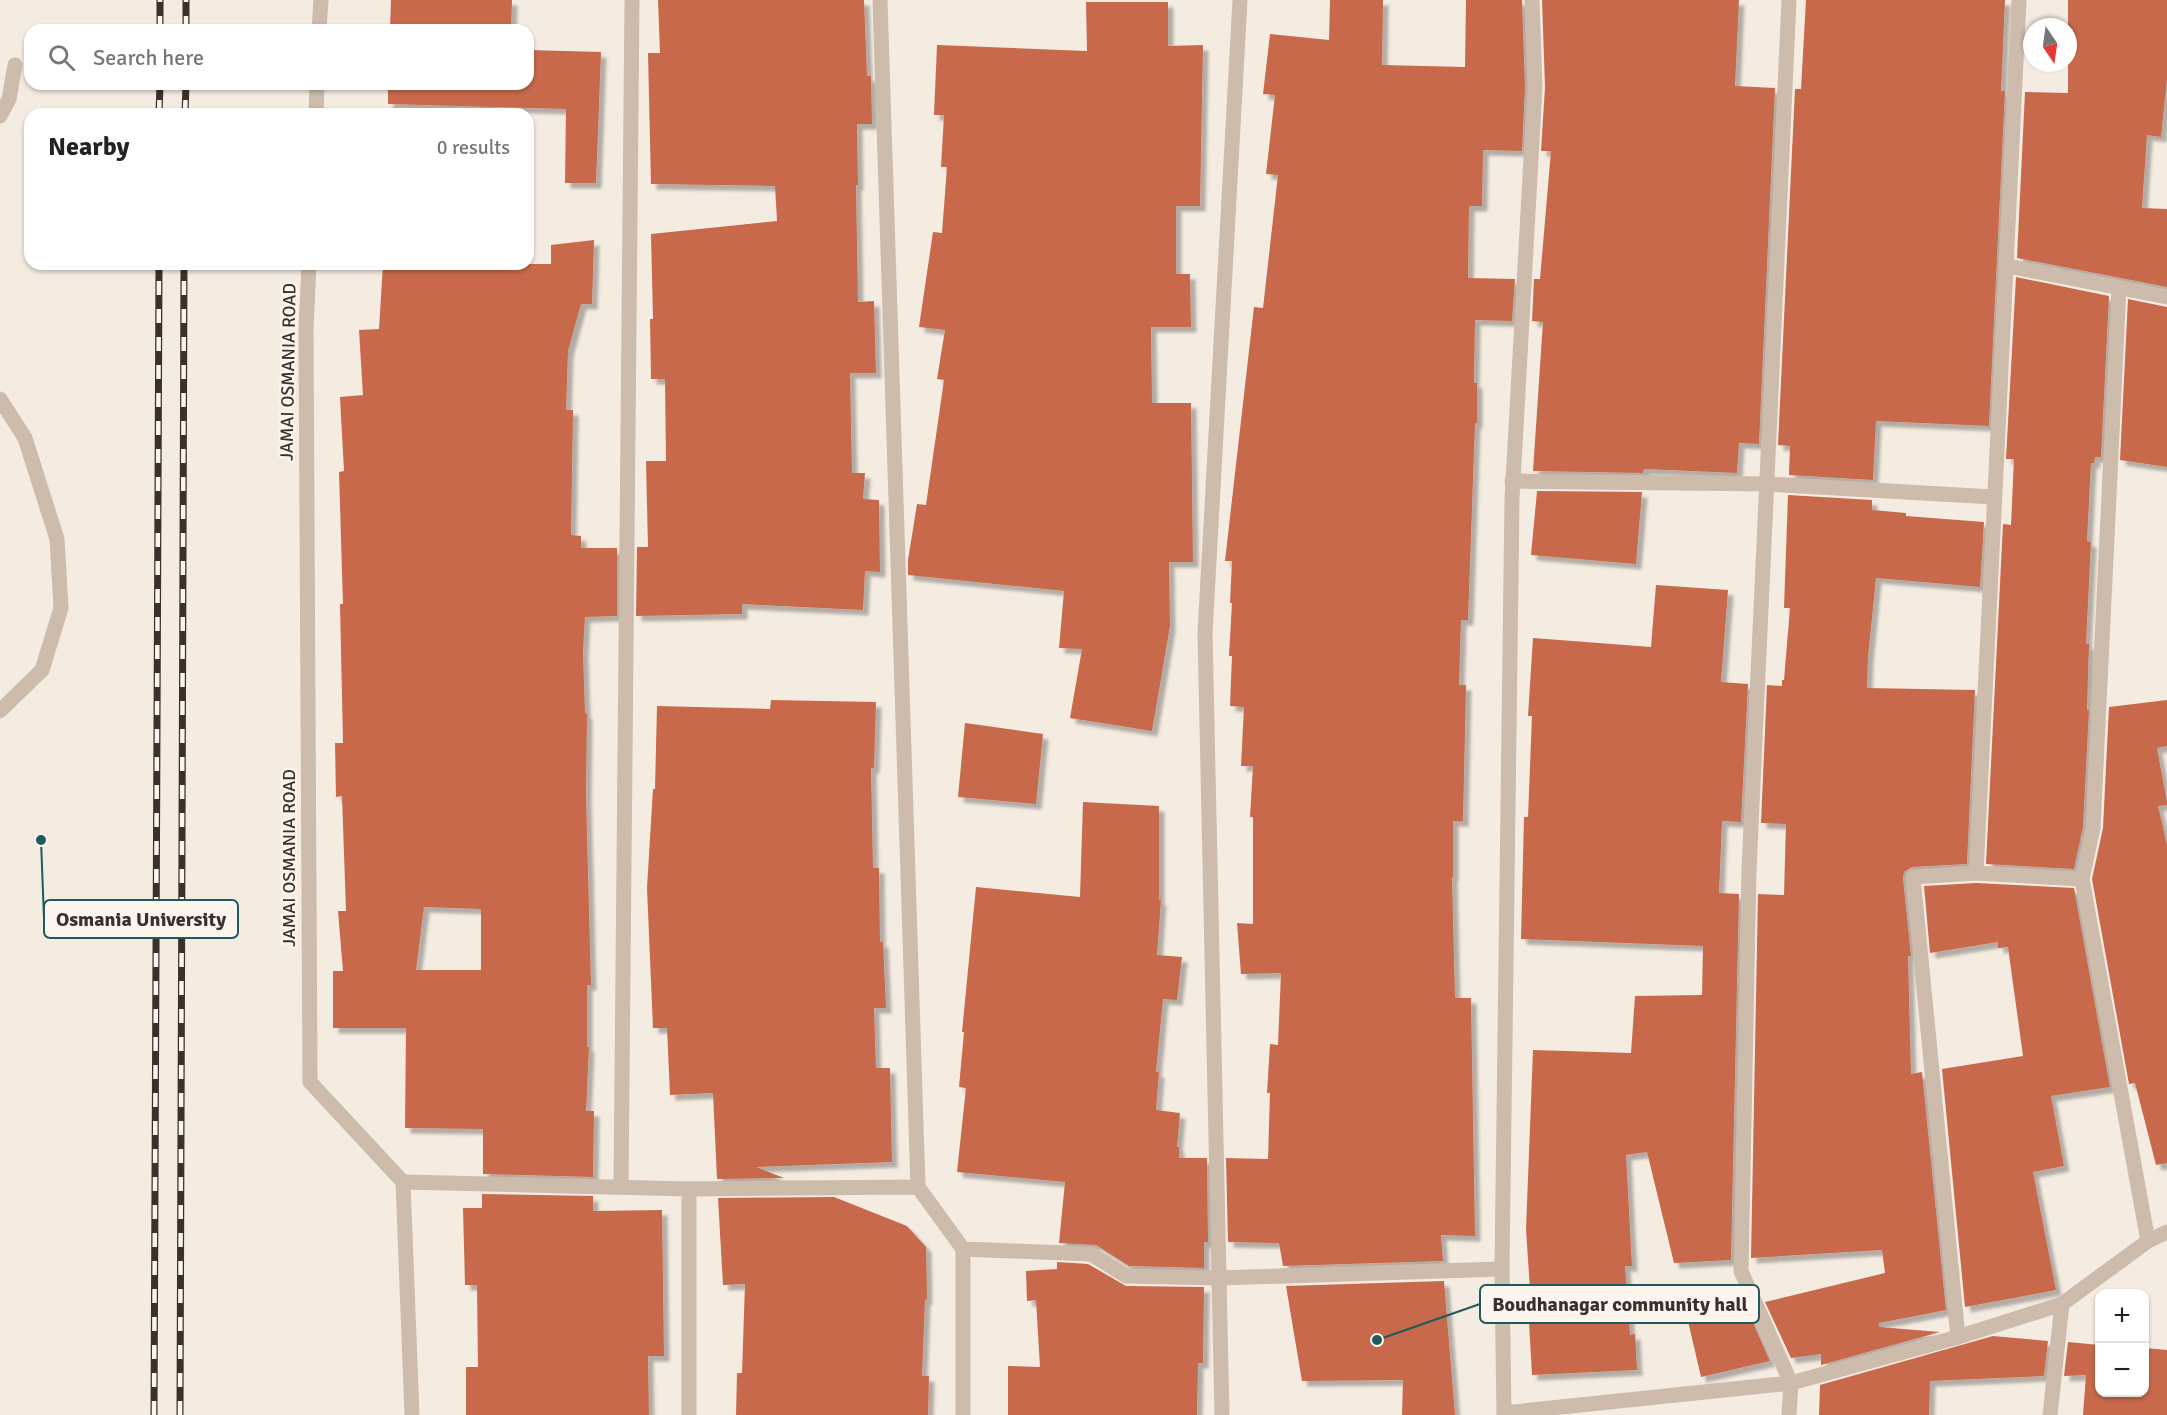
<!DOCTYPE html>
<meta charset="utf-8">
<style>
body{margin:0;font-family:Signika,sans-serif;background:#f6f6f6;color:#222}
.controls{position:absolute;right:18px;bottom:18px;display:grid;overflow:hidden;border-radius:12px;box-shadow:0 2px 4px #0004}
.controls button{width:54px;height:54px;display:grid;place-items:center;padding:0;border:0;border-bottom:2px solid #e0e0e0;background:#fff;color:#222;font:30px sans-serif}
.compass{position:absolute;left:2023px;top:18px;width:54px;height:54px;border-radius:50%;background:#fff;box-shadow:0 2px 4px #0004;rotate:167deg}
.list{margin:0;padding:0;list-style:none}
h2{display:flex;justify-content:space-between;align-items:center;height:78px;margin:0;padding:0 24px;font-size:26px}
h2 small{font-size:20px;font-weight:400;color:#767676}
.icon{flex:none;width:33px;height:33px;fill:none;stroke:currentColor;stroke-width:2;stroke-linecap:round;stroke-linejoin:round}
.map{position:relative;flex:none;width:2167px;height:1415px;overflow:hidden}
.search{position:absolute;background:#fff;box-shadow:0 2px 4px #0004;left:24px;top:24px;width:510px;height:66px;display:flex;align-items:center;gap:15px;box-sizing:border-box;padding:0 21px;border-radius:18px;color:#767676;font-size:22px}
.panel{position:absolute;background:#fff;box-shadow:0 2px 4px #0004;left:24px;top:108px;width:510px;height:162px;border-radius:18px}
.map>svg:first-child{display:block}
</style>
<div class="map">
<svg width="2167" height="1415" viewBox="0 0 2167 1415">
<defs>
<filter id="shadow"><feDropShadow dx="5.5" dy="5.5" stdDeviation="1.5" flood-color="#0004"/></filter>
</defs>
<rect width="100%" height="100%" fill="#f4ebe1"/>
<g fill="#c8694b" fill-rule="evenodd" filter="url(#shadow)">
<path d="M391,0H512L511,30H390Z"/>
<path d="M658,0H864L867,76H871L872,124H857L858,185H856L858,302L874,301L876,373H850L852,473H865L863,499L879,500L880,572L865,571L863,610L742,604V614L636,616L637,547H648L646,461H666L665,379H651L650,319H653L651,234L777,221L775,186L651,184L648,53H660Z"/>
<path d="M1330,0H1383L1382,65L1465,67L1466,0H1522L1525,87L1522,151L1483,150L1482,206H1469L1468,278L1515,279L1512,321L1475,320L1474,383H1477V423H1475L1468,620H1461L1459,685H1466L1463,821H1453V877H1452L1455,998H1471L1475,1236L1441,1235L1443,1261L1283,1266L1279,1243L1228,1242L1226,1158L1268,1159L1270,1093H1267L1270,1044L1278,1045L1281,973L1241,974L1237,923L1253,924V817H1250L1253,766H1241L1244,707L1230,706L1232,656H1229L1232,603H1230L1232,561H1225L1254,307L1263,308L1278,175L1266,174L1275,95L1263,94L1270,34L1329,40Z"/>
<path d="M1542,0H1739L1735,86L1775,88L1759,444L1739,443L1737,473L1644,469L1643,473L1533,471L1543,322L1532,321L1534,279H1540L1551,151H1541L1545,87Z"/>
<path d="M1806,0H2005L2001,91H2005L1989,426L1876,421L1873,480L1789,475L1790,446L1778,445L1795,89H1801Z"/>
<path d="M2068,0H2167V79L2161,137L2147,135L2142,208L2167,209V287L2017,258L2025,92L2068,93Z"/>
<path d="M1086,2H1168V46L1203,45L1200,206H1176V274H1190L1191,327H1151L1152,403H1191L1193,562H1169L1170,626L1152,731L1070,718L1082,649L1059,648L1064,591L908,575V560L917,504L926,505L944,380L937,379L945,330L919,327L933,232L942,233L947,167H941L944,115H934L937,45L1087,51Z"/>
<path d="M528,50L601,52L596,183H565L566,109L388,104V84H528Z"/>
<path d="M594,240L592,304H581L568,351L566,410H573L571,535L581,536V548H617V616L585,617L583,652L585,713L587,714L586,796L591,985H587V1047H589L586,1111H594L593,1177L483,1174V1129L405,1128L406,1028H333V971H343L338,911H346L342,796L336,797L335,743H343L340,604H343L339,472L344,471L340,397L363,395L359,330L379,329L383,264H551V245ZM424,907L481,909V970H416Z"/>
<path d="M2016,277L2109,296L2101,457H2095L2094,463H2091L2087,541L2091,542L2086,644H2089L2087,710H2089L2083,827L2074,869L1986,864L2003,524L2011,525L2014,459H2006Z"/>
<path d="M2128,299L2167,307V467L2120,460Z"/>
<path d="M1537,491L1642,492L1636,564L1531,555Z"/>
<path d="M1788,495L1872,500V510L1906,513V516L1984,522L1980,587L1876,578L1868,657L1867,688L1975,690L1967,864L1912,867L1904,872L1903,878L1911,956H1908L1911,1074L1922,1072L1946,1310L1879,1323V1327L1940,1332L1821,1365V1354L1791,1358L1765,1302L1885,1273L1882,1250L1751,1258L1758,894L1784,895L1786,824L1761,823L1767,685L1782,686V680H1784L1790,608H1784Z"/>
<path d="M1656,585L1728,590L1721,682L1748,684L1741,822L1722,821L1719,893L1739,894L1731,1260L1674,1263L1647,1152L1626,1155L1632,1266H1625L1630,1335L1635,1334L1637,1370L1532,1375L1528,1305H1531L1526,1229L1533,1050L1631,1053L1635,996L1702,995L1703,946L1521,939L1524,817H1528L1532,716H1528L1533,638L1651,647Z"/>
<path d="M771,700L876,702L874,768H871L873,868H879L880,942H883L886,1008H874L876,1068H890L892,1162L756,1167L784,1178L717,1179L713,1093L670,1095L667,1028H653L647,888L653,789H655L657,706L770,709Z"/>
<path d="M2167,700V746L2157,748L2167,802V805L2158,806L2167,845V1163L2156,1165L2135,1083L2129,1084L2092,879L2103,828L2109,707Z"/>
<path d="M965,723L1043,734L1036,804L958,797Z"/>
<path d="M1083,802L1159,806V900H1161L1157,955L1182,957L1177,1000L1163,999L1156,1072H1159L1156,1110L1180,1113L1177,1147H1179V1158H1207L1208,1242H1204V1268L1129,1266L1096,1245L1059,1243L1065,1182L957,1172L966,1088L959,1087L964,1032H962L976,887L1080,897Z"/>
<path d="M1976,883L2074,888L2110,1087L2051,1096L2064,1166L2033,1172L2056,1290L1965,1307L1942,1069L2023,1056L2008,947L1998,948V942L1930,953L1924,886Z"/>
<path d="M482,1194L593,1196V1211L662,1210L664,1356H648L649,1415H466V1367H478L477,1285H465L463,1208H482Z"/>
<path d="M834,1197L907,1226L926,1247L927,1300L925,1299L922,1376H929L928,1415H736L737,1373H742L745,1284L723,1285L718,1198Z"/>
<path d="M1057,1262L1088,1264L1126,1286L1204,1287L1203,1363H1198L1197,1415H1008V1366L1040,1367L1036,1300L1027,1301L1026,1271L1057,1269Z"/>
<path d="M1444,1281L1455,1415H1402L1403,1380L1302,1381L1286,1286Z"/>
<path d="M1746,1307L1770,1361L1701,1377L1688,1321Z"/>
<path d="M1993,1336L2048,1341L2044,1376L1930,1381L1929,1415H1819L1820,1385Z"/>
<path d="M2068,1342L2100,1345V1392H2145V1348L2167,1350V1415H2083L2086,1375L2064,1376Z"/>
</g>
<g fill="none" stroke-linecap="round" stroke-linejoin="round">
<g stroke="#cdbbac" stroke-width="15">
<path d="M880,0L918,1187"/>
<path d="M0,116L9,99L15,65"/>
<path d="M2008,266L2167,297"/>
<path d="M2119,288L2093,828L2082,879L2148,1241"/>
<path d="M0,399L25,438L57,539L61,608L42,670L0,711"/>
<path d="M1512,481L1767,484L1993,497"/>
<path d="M1976,873C1989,582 2007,291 2019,0"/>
<path d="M403,1182L689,1189L918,1187L963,1249L1091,1254L1126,1276L1219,1278L1502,1269"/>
<path d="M621,1187L632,0"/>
<path d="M689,1189V1415"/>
<path d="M1958,1337L1913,877L1976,873L2082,879"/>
<path d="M1504,1413L1791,1383L1958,1337L2062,1304L2148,1241L2167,1232"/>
<path d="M963,1415V1249"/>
<path d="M1222,1415L1205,633L1240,0"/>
<path d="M1504,1415L1502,1269L1512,499L1535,87L1532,0"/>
<path d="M1789,1415L1791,1383L1741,1271L1749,870L1789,0"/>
<path d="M2050,1415L2062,1304"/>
</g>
<g stroke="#cdbbac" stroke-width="15">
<path d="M319,30L321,0"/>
<path d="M316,114L317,84"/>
<path d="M309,264L306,330L310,1082L403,1182L412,1415"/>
</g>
<g stroke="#3b302b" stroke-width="7">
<g id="rail">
<path d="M160,30V0"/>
<path d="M186,30V0"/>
<path d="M159,114L160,84"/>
<path d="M185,114L186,84"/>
<path d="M154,1415L159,264"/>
<path d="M180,1415L184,264"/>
</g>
</g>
<use href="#rail" stroke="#fbf5ee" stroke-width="4.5" stroke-dasharray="14" stroke-linecap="butt"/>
</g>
<g text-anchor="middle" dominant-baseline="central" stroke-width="5" stroke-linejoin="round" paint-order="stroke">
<g font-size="18" fill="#3b302b" stroke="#fbf5ee">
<text transform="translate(288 372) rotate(-89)">JAMAI OSMANIA ROAD</text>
<text transform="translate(289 858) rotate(-90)">JAMAI OSMANIA ROAD</text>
</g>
</g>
<path fill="none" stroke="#1f5a5e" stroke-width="2" d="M41 840L44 919M1377 1340L1480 1304"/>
<g fill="#1f5a5e" stroke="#fbf5ee" stroke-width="2">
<circle cx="41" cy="840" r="6"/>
<circle cx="1377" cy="1340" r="6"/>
</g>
<g fill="#fbf5ee" stroke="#1f5a5e" stroke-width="2">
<rect x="44" y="900" width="194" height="38" rx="6"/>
<rect x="1480" y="1285" width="279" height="38" rx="6"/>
</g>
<g font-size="20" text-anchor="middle" font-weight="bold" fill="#3b302b">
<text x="141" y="926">Osmania University</text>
<text x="1620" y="1311">Boudhanagar community hall</text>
</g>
</svg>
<div class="controls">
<button>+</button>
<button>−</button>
</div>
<svg class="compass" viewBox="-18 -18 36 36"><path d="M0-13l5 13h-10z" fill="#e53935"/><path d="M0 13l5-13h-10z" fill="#767676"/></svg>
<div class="search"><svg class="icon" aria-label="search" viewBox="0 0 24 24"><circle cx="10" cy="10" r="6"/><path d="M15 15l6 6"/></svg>Search here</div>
<section class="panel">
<h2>Nearby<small>0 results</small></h2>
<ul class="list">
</ul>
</section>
</div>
